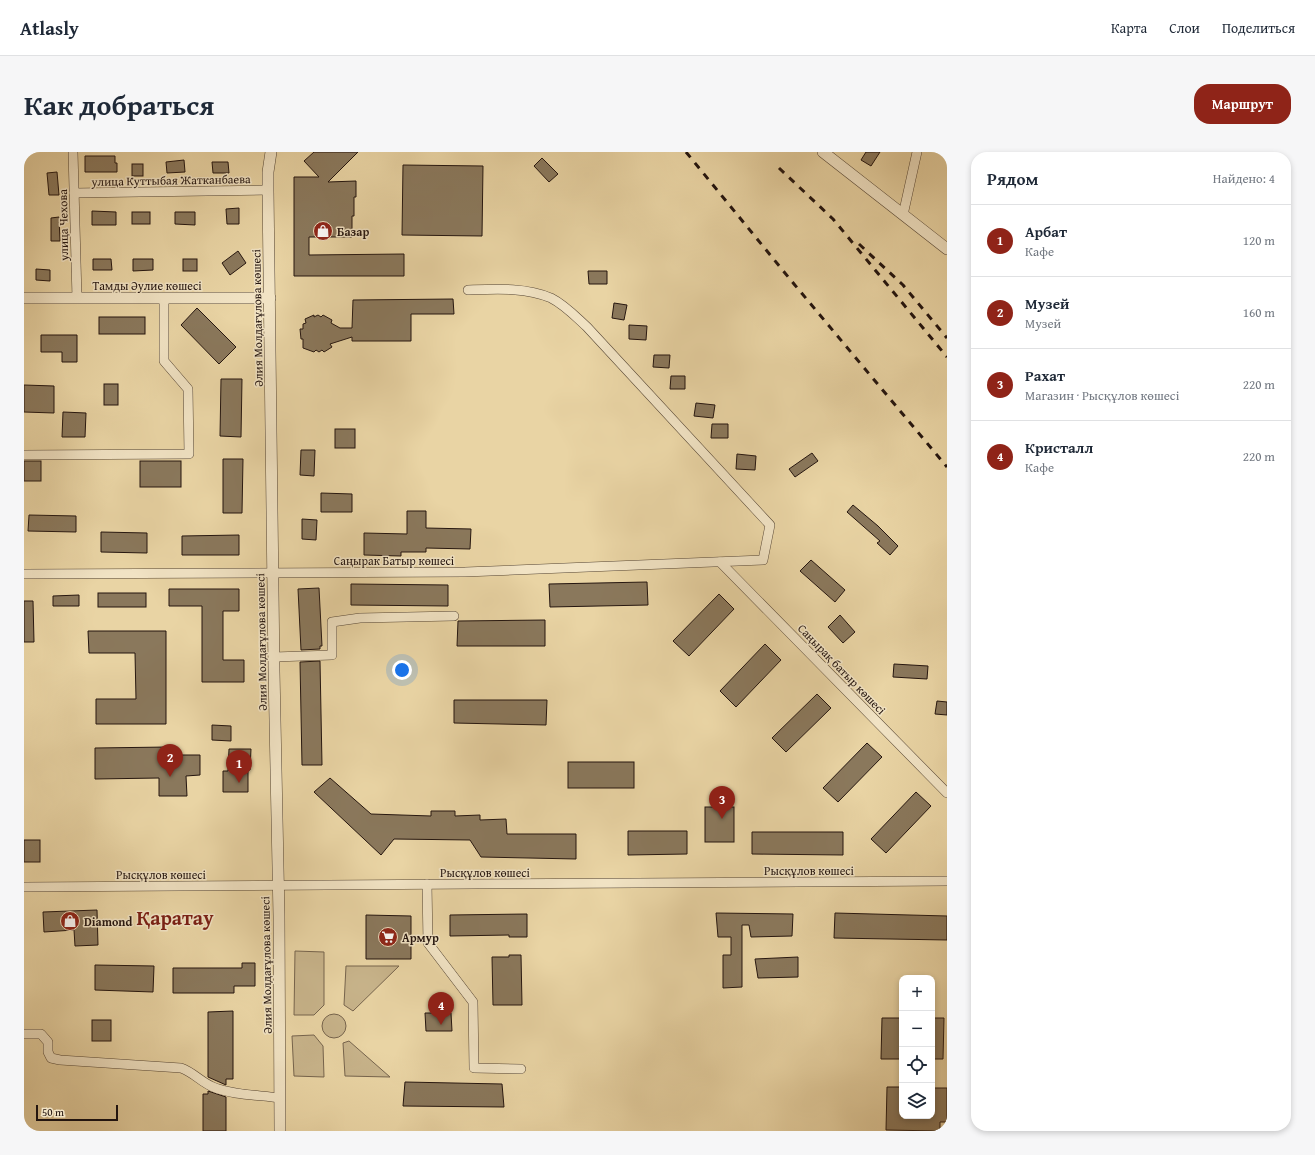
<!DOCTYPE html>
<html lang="ru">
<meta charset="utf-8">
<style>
body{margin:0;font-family:"Gentium Book Plus",serif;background:#f6f6f7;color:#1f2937}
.controls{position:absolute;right:12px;bottom:12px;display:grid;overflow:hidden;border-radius:8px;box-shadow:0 2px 6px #0003}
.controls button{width:36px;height:36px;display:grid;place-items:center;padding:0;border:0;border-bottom:1px solid #e0e1e3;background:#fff;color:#1f2937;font:20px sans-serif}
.scale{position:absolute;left:12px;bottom:10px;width:82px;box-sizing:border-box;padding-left:4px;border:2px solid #24150f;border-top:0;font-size:11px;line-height:14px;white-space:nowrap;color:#24150f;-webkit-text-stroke:3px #f1e3c4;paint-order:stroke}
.you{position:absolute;left:378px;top:518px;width:14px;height:14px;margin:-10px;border:3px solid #fff;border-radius:50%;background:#1a73e8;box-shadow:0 0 0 6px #1a73e833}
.badge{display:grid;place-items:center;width:26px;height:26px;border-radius:50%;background:#8f2418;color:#fff;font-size:13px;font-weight:700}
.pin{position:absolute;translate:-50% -33px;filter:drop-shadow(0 1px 2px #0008)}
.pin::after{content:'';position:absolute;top:21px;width:14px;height:12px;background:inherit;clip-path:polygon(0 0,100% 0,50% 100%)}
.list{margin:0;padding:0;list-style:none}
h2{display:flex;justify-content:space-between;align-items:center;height:52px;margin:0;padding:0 16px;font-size:17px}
h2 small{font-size:13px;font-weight:400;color:#747a83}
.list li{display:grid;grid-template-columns:26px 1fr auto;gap:12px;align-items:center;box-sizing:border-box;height:72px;padding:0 16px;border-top:1px solid #e0e1e3}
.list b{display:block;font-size:15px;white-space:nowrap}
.list p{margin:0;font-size:13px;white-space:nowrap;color:#747a83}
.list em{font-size:13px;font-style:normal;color:#747a83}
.icon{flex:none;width:22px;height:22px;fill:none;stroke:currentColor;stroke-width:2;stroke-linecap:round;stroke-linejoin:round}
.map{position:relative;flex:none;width:923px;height:979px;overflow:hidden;border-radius:16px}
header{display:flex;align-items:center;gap:24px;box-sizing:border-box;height:56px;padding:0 20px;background:#fff;border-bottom:1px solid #e0e1e3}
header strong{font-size:19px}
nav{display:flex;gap:22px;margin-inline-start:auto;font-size:14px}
.intro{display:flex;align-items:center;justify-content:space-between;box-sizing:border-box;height:96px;padding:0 24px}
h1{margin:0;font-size:28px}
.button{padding:10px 18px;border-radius:16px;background:#8f2418;color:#fff;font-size:14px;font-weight:700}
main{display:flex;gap:24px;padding:0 24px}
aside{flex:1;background:#fff;border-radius:16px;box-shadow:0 2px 6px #0003}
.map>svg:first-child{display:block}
</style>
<header>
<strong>Atlasly</strong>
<nav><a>Карта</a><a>Слои</a><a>Поделиться</a></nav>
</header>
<div class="intro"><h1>Как добраться</h1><a class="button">Маршрут</a></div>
<main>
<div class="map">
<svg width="923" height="979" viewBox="0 0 923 979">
<rect width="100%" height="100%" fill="#e9d4a4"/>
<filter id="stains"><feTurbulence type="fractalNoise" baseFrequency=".005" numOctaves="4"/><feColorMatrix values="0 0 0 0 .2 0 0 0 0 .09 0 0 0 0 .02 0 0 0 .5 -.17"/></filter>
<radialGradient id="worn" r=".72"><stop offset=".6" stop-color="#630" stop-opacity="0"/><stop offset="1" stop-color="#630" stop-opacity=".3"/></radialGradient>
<g fill="#c8b48b" stroke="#76644d">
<path d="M271,799L300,800V853L290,863H270Z"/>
<path d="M322,814H375L329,859L320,853Z"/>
<circle cx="310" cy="874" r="12"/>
<path d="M290,883L299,894L300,925L270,924L268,884Z"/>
<path d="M325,889L366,925L321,924L319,891Z"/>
</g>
<g fill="#8a785c" stroke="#24150f">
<path d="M290,0H334L304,30L332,29V45H330V64H328V85H285V103L380,102V124H270V25H295L280,9Z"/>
<path d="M842,0H856L847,14L837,8Z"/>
<path d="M61,4H91V11H93V20H61Z"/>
<path d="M518,6L534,22L525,30L510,14Z"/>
<path d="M160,8L161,20L143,21L142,10Z"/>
<path d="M188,10H204L205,21H189Z"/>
<rect x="108" y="12" width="11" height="12"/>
<path d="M379,13L459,14L458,84L378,83Z"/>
<path d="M33,20L35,43H25L23,21Z"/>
<path d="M215,56V72H203L202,57Z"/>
<path d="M68,59L92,60V73H68Z"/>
<rect x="108" y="60" width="18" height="12"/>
<path d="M151,60H171V73L151,72Z"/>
<path d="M35,65L36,89H27V66Z"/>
<path d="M214,99L222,111L206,123L198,111Z"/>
<path d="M69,107H87L88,118H69Z"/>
<path d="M109,107H129V118L109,119Z"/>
<rect x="159" y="107" width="14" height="12"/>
<path d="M12,117L26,118V129L12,128Z"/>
<path d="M564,119H583V132H565Z"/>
<path d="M429,147L430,162H387V189H328V185L306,192L308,195L300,200L298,198L295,200L292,198L290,200L279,196V187H277L276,177H279V172L282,171L281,167L290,163V165L294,163L297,165L299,163L308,168L307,171L316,176H328L329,148Z"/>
<path d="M590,151L603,153L600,168L588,166Z"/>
<path d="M173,156L212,195L195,212L157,173Z"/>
<rect x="75" y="165" width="46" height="17"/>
<path d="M605,173L623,174L622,188L605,187Z"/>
<path d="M17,183H53V210H38V200H17Z"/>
<path d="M630,203H646L645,216L629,215Z"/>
<path d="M647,224H661V237H646Z"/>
<path d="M197,227H218L217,285L196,284Z"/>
<rect x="80" y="232" width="14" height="21"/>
<path d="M0,233L30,234V261L0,260Z"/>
<path d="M672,251L691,253L689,266L670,264Z"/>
<path d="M39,260L62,261L61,285H38Z"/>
<path d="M688,272H704V286H687Z"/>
<rect x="311" y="277" width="20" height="19"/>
<path d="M277,298H291L290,324L276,323Z"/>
<path d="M788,301L794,309L771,325L765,317Z"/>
<path d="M713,302L732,304L731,318L712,317Z"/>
<path d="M199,307H219L218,361H199Z"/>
<rect x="0" y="309" width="17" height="20"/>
<rect x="116" y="309" width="41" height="26"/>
<path d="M297,341L328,342V360H297Z"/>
<path d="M829,353L854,374L874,394L866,403L853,391L856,389L823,360Z"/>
<path d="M383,359H402V376L447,377L446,397L402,396V400H377V404L340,403V381L383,382Z"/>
<path d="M5,363L52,364V380L4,379Z"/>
<path d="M278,367L293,368L292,388L278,387Z"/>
<path d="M77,380L123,381V401L77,400Z"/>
<path d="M215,383V403H158V384Z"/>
<path d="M787,408L821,438L811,450L776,419Z"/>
<path d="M623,430L624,453L526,455L525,432Z"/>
<path d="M327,432L424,433V454L327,453Z"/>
<path d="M295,436L298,494H296V497L277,498L274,437Z"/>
<path d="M145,437H215V459H199V508H220V530H178V454H145Z"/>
<rect x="74" y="441" width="48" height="14"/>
<path d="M695,442L710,457L665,504L649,489Z"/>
<path d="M55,443V454H29V444Z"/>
<path d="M0,449H9L10,490H0Z"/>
<path d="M816,463L831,480L819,491L804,475Z"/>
<path d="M521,468V494H433L434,469Z"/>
<path d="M64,479H142V572H72V547H112L111,501H65Z"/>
<path d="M741,492L757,508L712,555L696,539Z"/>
<path d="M296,509L298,613H278L276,510Z"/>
<path d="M870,512L904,514L903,527L869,525Z"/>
<path d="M793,542L807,556L762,600L748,586Z"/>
<path d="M430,548H523L522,573L430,571Z"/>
<path d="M913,549L923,550V563L911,562Z"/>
<path d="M188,573L207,574V589L188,588Z"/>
<path d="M843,591L858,605L814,650L799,636Z"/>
<path d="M144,595V603H176V623L162,624L163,644H135V626L71,627V596Z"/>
<path d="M205,597H227L226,618H224V640H199V619H204Z"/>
<rect x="544" y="610" width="66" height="26"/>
<path d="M306,626L347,662L407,664V659H431V664L456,663V668L482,667L483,682H552V707L457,705L446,688L370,687L357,703L290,640Z"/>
<path d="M892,640L907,654L862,701L847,687Z"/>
<rect x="681" y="655" width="29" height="35"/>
<path d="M604,679H663V702L604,703Z"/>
<path d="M728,680H819V703L728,702Z"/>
<rect x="0" y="688" width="16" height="22"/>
<path d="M73,758L74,793L51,794L50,778L20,780L19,760Z"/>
<path d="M692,761L769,762L768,784L727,785L725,773H718V835L699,836V803H707V785H694Z"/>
<path d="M811,761L923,764V788L810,786Z"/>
<path d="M503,762V785H485V783L426,784V763Z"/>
<path d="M342,763L387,764V807H342Z"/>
<path d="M485,803H497L498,853H469L468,805H485Z"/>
<path d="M774,805V825L734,826L731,807Z"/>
<path d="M218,811H231V834H210V841H149V816H218Z"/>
<path d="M71,813L130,814L129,840L71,838Z"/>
<path d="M209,859V927H202V933L184,925V860Z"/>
<path d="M401,861H427L428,879H402Z"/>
<path d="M858,866H878V907H857Z"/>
<path d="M908,866H920L919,907H908Z"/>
<rect x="68" y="868" width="19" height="21"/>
<path d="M381,930L478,932L480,955L379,954Z"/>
<path d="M863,935H878V964H908V936H923V970H916V979L862,978Z"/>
<path d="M184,939L202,945V979H179V942H184Z"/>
</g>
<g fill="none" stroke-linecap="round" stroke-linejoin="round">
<g stroke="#554534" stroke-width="10">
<g id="minor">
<path d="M49,0L53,146"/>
<path d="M50,41L244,38"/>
<path d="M879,63L893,0"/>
<path d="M0,303L165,302L164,237L140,209V146"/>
<path d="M696,410L923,641"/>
<path d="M0,422L441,420L739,408L746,373L563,175C552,165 541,153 527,146C502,135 471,137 444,138"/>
<path d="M250,505L308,503V470L336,466L430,464"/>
<path d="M403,732L404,791L449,850L450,916L497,917"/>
<path d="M0,735L923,729"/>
<path d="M0,882H17L24,890V900L27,906L36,908L157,916C169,920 177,930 189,935C208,943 235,943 256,946"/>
</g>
</g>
<g stroke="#554534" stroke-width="12">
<g id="tertiary">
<path d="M247,0L244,20V38L250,519L255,764L256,979"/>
<path d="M799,0L923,97"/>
<path d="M0,146H246"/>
</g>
</g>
<use href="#minor" stroke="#f1e3c4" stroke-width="9"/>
<use href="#tertiary" stroke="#f1e3c4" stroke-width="11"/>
<g stroke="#24150f" stroke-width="3" stroke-dasharray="7 7" stroke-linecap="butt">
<path d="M662,0L770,132L923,315"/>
<path d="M755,16L809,67L923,205"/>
<path d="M835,92L879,133L923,186"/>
</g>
</g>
<defs>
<g id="shop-disc" transform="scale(1)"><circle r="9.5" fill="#8f2418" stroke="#f1e3c4"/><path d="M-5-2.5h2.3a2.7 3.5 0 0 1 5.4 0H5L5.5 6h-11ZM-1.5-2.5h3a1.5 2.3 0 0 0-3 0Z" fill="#fff"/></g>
<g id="supermarket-disc" transform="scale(1)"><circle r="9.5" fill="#8f2418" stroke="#f1e3c4"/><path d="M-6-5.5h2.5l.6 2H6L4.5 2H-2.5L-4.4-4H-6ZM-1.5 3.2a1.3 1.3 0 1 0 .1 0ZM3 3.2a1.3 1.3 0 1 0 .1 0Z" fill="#fff"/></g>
</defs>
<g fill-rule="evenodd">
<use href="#shop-disc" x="299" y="79"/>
<use href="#shop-disc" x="46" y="769"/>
<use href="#supermarket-disc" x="364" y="785"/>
</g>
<g text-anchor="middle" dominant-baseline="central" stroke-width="3" stroke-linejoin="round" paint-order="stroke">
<g font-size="12" fill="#24150f" stroke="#f1e3c4">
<text transform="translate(147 28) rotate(-1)">улица Куттыбая Жатканбаева</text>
<text transform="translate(39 73) rotate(-91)">улица Чехова</text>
<text x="123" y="133">Тамды Әулие көшесі</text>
<text transform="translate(233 166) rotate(-91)">Әлия Молдағұлова көшесі</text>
<text x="370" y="408">Саңырак Батыр көшесі</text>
<text transform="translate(237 490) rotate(-91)">Әлия Молдағұлова көшесі</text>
<text transform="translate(818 517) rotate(46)">Саңырақ батыр көшесі</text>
<text x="785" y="718">Рысқұлов көшесі</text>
<text x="461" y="720">Рысқұлов көшесі</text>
<text x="137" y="722">Рысқұлов көшесі</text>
<text transform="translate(242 813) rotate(-91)">Әлия Молдағұлова көшесі</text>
</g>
<g font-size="12" font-weight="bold" fill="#24150f" stroke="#f1e3c4" text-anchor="start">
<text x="313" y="79">Базар</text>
<text x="60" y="769">Diamond</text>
<text x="378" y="785">Армур</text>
</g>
<g font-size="20" font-weight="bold" fill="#7a1f14" stroke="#f1e3c4">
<text x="151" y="765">Қаратау</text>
</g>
</g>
<rect width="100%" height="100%" filter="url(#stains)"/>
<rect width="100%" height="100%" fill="url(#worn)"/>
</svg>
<div class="controls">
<button>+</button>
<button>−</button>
<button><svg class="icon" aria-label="locate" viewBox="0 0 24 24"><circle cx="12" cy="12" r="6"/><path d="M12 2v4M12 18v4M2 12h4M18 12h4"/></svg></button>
<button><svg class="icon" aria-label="layers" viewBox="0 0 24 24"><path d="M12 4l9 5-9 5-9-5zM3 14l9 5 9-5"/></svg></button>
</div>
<div class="scale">50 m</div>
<div class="you"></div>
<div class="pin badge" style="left:215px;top:631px">1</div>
<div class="pin badge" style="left:146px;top:625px">2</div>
<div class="pin badge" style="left:698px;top:667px">3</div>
<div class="pin badge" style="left:417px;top:873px">4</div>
</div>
<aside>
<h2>Рядом<small>Найдено: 4</small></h2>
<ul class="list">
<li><span class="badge">1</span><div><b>Арбат</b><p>Кафе</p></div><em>120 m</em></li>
<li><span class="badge">2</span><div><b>Музей</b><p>Музей</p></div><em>160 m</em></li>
<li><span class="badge">3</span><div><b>Рахат</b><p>Магазин · Рысқұлов көшесі</p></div><em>220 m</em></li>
<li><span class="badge">4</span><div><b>Кристалл</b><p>Кафе</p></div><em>220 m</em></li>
</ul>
</aside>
</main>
